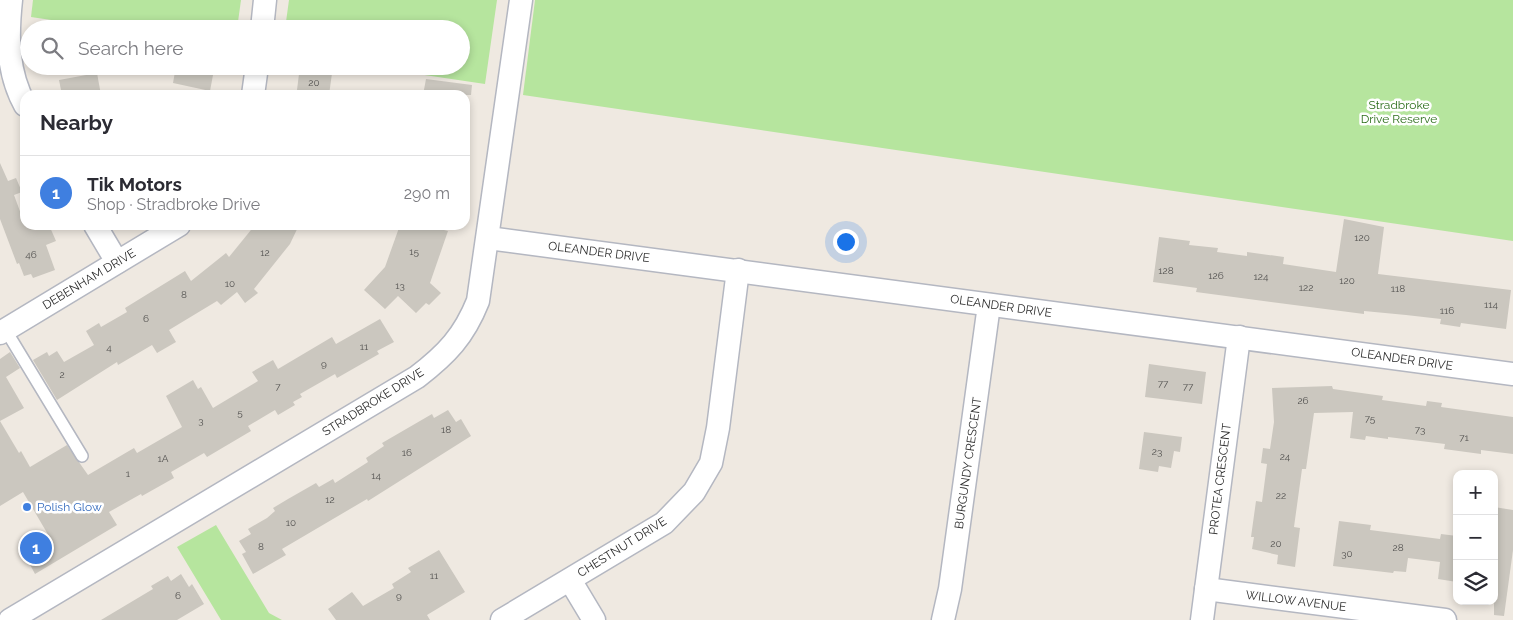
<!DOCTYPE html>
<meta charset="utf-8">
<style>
body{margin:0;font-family:Raleway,sans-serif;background:#f7f7f7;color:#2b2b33}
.controls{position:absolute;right:15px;bottom:15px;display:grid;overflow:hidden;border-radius:10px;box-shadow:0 2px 8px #0003}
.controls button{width:45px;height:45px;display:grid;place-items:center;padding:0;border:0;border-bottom:1px solid #e1e1e2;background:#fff;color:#2b2b33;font:25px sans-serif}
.you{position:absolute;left:845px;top:241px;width:18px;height:18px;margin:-12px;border:4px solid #fff;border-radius:50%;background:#1a73e8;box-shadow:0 0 0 8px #1a73e833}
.badge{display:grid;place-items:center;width:32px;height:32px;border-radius:50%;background:#4264fb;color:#fff;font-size:16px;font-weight:700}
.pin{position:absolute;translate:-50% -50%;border:2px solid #fff;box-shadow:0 1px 5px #0006}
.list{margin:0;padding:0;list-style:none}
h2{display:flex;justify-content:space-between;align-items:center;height:65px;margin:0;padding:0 20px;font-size:21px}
h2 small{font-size:16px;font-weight:400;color:#7c7c81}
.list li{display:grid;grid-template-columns:32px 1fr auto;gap:15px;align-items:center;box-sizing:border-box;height:75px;padding:0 20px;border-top:1px solid #e1e1e2}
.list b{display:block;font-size:19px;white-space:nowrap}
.list p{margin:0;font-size:16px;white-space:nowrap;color:#7c7c81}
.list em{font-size:16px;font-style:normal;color:#7c7c81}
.icon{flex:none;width:28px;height:28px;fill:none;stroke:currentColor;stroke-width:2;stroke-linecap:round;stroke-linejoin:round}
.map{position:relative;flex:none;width:1513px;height:620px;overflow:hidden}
.search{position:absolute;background:#fff;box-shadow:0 2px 8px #0003;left:20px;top:20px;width:450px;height:55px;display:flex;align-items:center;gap:12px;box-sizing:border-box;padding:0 18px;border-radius:28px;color:#7c7c81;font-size:19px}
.panel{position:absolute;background:#fff;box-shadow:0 2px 8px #0003;left:20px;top:90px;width:450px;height:140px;border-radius:15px}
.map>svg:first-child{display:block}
</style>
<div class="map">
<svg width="1513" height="620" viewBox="0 0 1513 620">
<rect width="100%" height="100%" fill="#efe9e1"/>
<g fill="#b6e59e">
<path d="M33,0H241L237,29H112L31,17Z"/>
<path d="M289,0H497L485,84L364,66H461V29H285Z"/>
<path d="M535,0H1513V241L523,95Z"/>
<path d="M216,525L269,613L282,620H221L177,547Z"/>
</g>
<g fill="#cbc7bf">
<path d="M176,66H208L207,73L213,75L210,91L173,83Z"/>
<path d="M300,66H333L329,95H311L312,92L297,90Z"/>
<path d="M97,73L101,95H62L59,80Z"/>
<path d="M426,79L472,85L471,95H423Z"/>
<path d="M0,163L8,181L16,178L22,192L14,195L25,225H49L56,241L46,245L55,270L33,278L31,274L24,276L19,263L17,264L0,219Z"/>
<path d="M1344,219L1384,227L1378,274L1511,290L1506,329L1461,323L1460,327L1440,324L1441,319L1406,315L1364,311V314L1271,302L1196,292L1197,288L1153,282L1159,237L1190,241L1189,245L1218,248L1217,252L1247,256V252L1284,257L1283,264L1336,272Z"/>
<path d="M255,225H299L290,244L254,289L258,293L245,303L237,292L221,305L217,301L169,330L176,342L157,353L152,345L118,365L117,362L57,400L33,360L47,352L49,356L57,351L64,362L94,345L86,331L99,323L101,327L127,312L125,308L185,271L191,281L226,253L229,257Z"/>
<path d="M400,225H446L444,230L448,231L430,283L441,293L429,305L426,303L416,313L398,296L385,309L364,290L385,267Z"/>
<path d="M380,319L394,342L377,351L379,354L337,378L335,374L300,394L302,397L293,402L295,405L278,415L275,410L248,426L251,431L207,457L204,453L171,472L174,478L142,496L141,494L109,512L117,525L35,574L27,559L53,543L23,492L0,506V359L10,352L20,368L6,377L24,408L0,421L19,453L21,451L30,467L67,445L88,475L134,448L137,453L182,427L166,396L193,380L198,389L201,387L213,408L258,381L252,372L273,360L278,369L332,337L336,344Z"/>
<path d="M1149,364L1206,372L1202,404L1145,397Z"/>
<path d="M1332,386L1333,389L1383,396L1382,400L1426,406L1427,401L1442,403L1441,407L1513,417V454L1481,450V454L1444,449L1445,444L1388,437V439L1366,436L1365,440L1350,438L1353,412L1314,413L1306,469H1302L1294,527L1300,528L1295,567L1277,564L1278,555L1252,549L1254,537H1251L1256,501L1262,502L1267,464L1261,463L1263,448L1270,449L1274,422L1272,388Z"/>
<path d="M448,410L456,422L461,419L471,436L368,501L367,499L282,549L286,555L253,574L242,554L246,552L239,541L251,534L248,529L267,518L275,511L273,508L288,499L316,483L319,487L333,479L335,483L368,462L366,458L384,446L382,443L432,414L434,418Z"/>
<path d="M1144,432L1182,437L1180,452L1174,451L1171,468L1159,466L1158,472L1139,469Z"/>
<path d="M1494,507L1513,510V550L1504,616L1494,615Z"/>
<path d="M1339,521L1371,525L1370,530L1440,539L1441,534L1457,536V582L1438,579L1440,562L1408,558L1406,572L1394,571L1393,573L1333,566Z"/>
<path d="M439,550L465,592L427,615L430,620H336L328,609L352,592L363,606L394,588L392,584L411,572L408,568Z"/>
<path d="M181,574L189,587L192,584L204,604L177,620H101L153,589L151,586L168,576L171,581Z"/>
</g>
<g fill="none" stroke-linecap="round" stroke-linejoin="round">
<g stroke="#b4b7c1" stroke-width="14">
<path id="service" d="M5,329L82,456"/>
</g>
<g stroke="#b4b7c1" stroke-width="25">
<g id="minor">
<path d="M11,0C7,37 7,72 25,105"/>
<path d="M262,29L265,0"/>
<path d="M253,95L257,66"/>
<path d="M95,225L117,262"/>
<path d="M488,238L1513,374"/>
<path d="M0,333L179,225"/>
<path d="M570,580L594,620"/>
<path d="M1206,589L1445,620"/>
<path d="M10,620L417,377C447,354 464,336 478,301L521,0"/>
<path d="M502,620L664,523L694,492L711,463L718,428L738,270"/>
<path d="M943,620L950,589L989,305"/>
<path d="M1202,620L1239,337"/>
</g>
</g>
<use href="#service" stroke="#fff" stroke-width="11"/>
<use href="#minor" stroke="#fff" stroke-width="22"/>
</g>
<circle fill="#3f7fe0" stroke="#fff" stroke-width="2" cx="27" cy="507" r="5"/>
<g text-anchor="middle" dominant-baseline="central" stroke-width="5" stroke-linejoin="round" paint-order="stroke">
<g font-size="10" fill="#555452">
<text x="314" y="82">20</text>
<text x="1362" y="237">120</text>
<text x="414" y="251">15</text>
<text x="265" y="252">12</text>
<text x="31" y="254">46</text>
<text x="1166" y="270">128</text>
<text x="1216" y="275">126</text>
<text x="1261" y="276">124</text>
<text x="1347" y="280">120</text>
<text x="230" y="283">10</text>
<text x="400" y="285">13</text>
<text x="1306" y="287">122</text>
<text x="1398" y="288">118</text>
<text x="184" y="294">8</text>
<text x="1491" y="304">114</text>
<text x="1447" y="310">116</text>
<text x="146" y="318">6</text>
<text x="364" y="346">11</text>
<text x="109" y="347">4</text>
<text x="324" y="363">9</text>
<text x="62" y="374">2</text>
<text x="1163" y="383">77</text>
<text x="278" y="386">7</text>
<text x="1188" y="386">77</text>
<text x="1303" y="400">26</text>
<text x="240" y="412">5</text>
<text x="1370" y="418">75</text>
<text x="201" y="420">3</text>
<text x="446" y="429">18</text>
<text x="1420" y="429">73</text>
<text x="1464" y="437">71</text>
<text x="1157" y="451">23</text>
<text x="407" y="452">16</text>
<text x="1285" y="456">24</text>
<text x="163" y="458">1A</text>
<text x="128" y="473">1</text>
<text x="376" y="475">14</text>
<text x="1281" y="495">22</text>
<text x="330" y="499">12</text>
<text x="291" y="522">10</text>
<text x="1276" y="543">20</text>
<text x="261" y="546">8</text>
<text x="1398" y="547">28</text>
<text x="1347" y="553">30</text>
<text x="434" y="575">11</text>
<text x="178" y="595">6</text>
<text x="399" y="595">9</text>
</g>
<g font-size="12" fill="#2c6e1b" stroke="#fff">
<text x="1399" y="105">Stradbroke<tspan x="1399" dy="14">Drive Reserve</tspan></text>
</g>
<g font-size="12" fill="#2e2e2e" stroke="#fff">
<text transform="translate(599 252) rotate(7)">OLEANDER DRIVE</text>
<text transform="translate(89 279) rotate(-31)">DEBENHAM DRIVE</text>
<text transform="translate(1001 306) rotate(8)">OLEANDER DRIVE</text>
<text transform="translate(1402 359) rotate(8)">OLEANDER DRIVE</text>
<text transform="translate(373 402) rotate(-32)">STRADBROKE DRIVE</text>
<text transform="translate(968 463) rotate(-82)">BURGUNDY CRESCENT</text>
<text transform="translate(1220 479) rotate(-83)">PROTEA CRESCENT</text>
<text transform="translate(622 547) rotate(-32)">CHESTNUT DRIVE</text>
<text transform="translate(1296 601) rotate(7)">WILLOW AVENUE</text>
</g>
<g font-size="12" fill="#366cbe" stroke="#fff" text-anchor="start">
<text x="37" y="507">Polish Glow</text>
</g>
</g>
</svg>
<div class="controls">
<button>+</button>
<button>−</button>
<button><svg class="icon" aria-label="layers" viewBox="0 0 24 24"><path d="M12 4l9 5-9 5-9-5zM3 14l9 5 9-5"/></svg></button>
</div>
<div class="you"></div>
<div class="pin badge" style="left:36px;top:548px;background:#3f7fe0">1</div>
<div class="search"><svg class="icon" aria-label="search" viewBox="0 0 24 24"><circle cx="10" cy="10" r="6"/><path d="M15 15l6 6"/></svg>Search here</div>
<section class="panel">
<h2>Nearby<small></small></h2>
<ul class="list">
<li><span class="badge" style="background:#3f7fe0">1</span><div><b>Tik Motors</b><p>Shop · Stradbroke Drive</p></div><em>290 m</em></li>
</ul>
</section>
</div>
